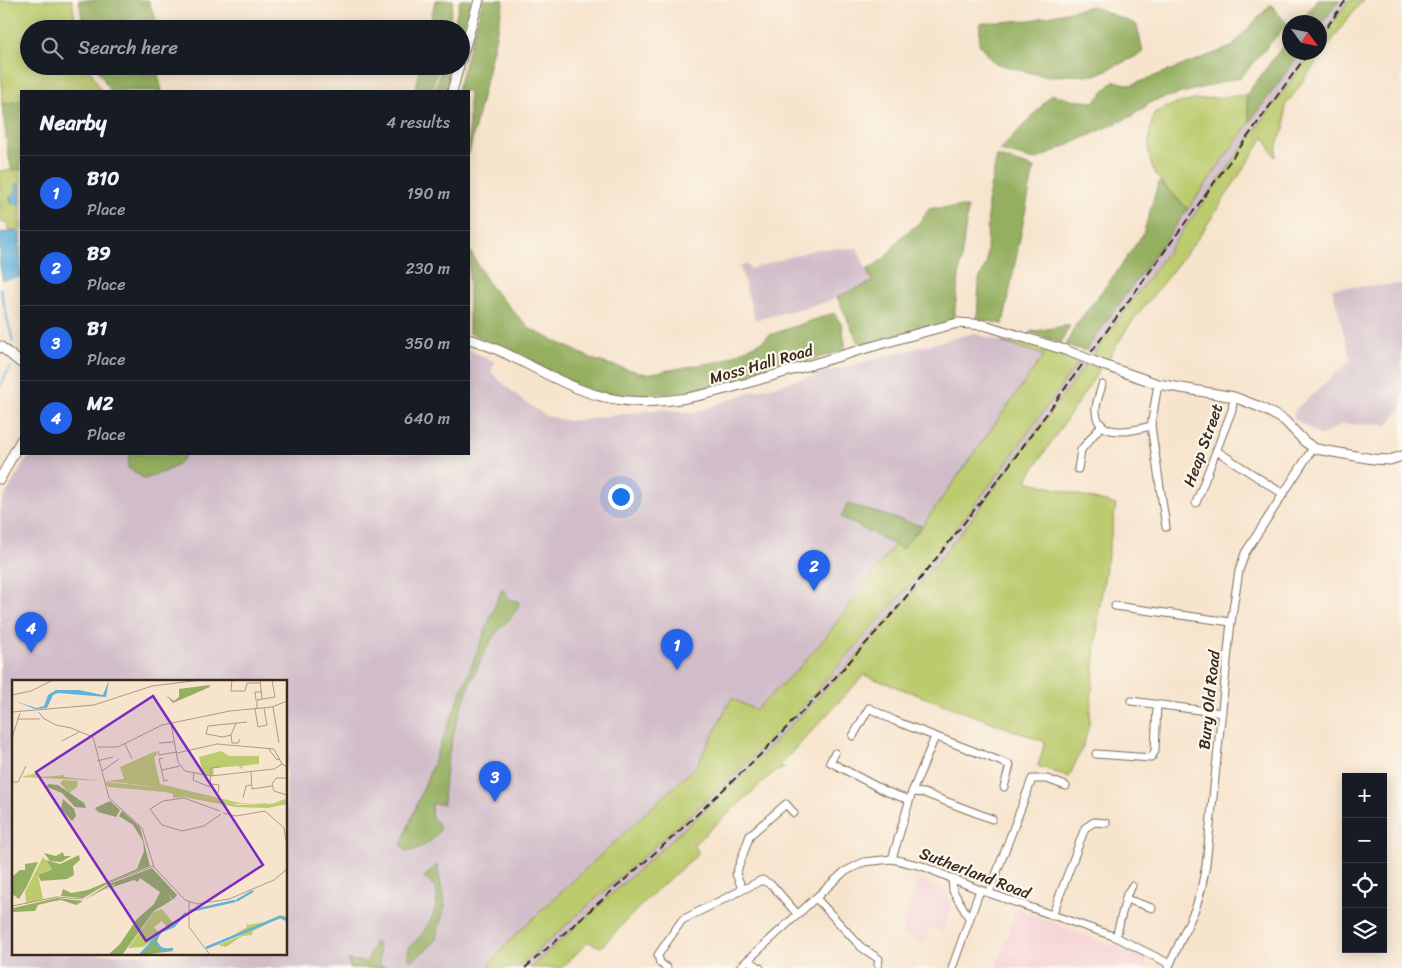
<!DOCTYPE html>
<meta charset="utf-8">
<style>
body{margin:0;font-family:Sriracha,sans-serif;background:#242831;color:#f1f3f6}
.controls{position:absolute;right:15px;bottom:15px;display:grid;overflow:hidden;border-radius:0px;box-shadow:0 2px 12px #0003}
.controls button{width:45px;height:45px;display:grid;place-items:center;padding:0;border:0;border-bottom:1px solid #363941;background:#171b24;color:#f1f3f6;font:25px sans-serif}
.compass{position:absolute;left:1282px;top:15px;width:45px;height:45px;border-radius:50%;background:#171b24;box-shadow:0 2px 12px #0003;rotate:123deg}
.you{position:absolute;left:620px;top:496px;width:18px;height:18px;margin:-12px;border:4px solid #fff;border-radius:50%;background:#1a73e8;box-shadow:0 0 0 8px #1a73e833}
.badge{display:grid;place-items:center;width:32px;height:32px;border-radius:50%;background:#2563eb;color:#fff;font-size:16px;font-weight:700}
.pin{position:absolute;translate:-50% -41px;filter:drop-shadow(0 1px 2px #0008)}
.pin::after{content:'';position:absolute;top:26px;width:18px;height:15px;background:inherit;clip-path:polygon(0 0,100% 0,50% 100%)}
.list{margin:0;padding:0;list-style:none}
h2{display:flex;justify-content:space-between;align-items:center;height:65px;margin:0;padding:0 20px;font-size:21px}
h2 small{font-size:16px;font-weight:400;color:#9ea1a6}
.list li{display:grid;grid-template-columns:32px 1fr auto;gap:15px;align-items:center;box-sizing:border-box;height:75px;padding:0 20px;border-top:1px solid #363941}
.list b{display:block;font-size:19px;white-space:nowrap}
.list p{margin:0;font-size:16px;white-space:nowrap;color:#9ea1a6}
.list em{font-size:16px;font-style:normal;color:#9ea1a6}
.icon{flex:none;width:28px;height:28px;fill:none;stroke:currentColor;stroke-width:2;stroke-linecap:round;stroke-linejoin:round}
.map{position:relative;flex:none;width:1402px;height:968px;overflow:hidden}
.search{position:absolute;background:#171b24;box-shadow:0 2px 12px #0003;left:20px;top:20px;width:450px;height:55px;display:flex;align-items:center;gap:12px;box-sizing:border-box;padding:0 18px;border-radius:28px;color:#9ea1a6;font-size:19px}
.panel{position:absolute;background:#171b24;box-shadow:0 2px 12px #0003;left:20px;top:90px;width:450px;height:365px;border-radius:0px}
.map>svg:first-child{display:block}
</style>
<div class="map">
<svg width="1402" height="968" viewBox="0 0 1402 968">
<rect width="100%" height="100%" fill="#fbf7ec"/>
<filter id="ink" filterUnits="userSpaceOnUse"><feTurbulence type="fractalNoise" baseFrequency=".02" numOctaves="2"/><feDisplacementMap in="SourceGraphic" scale="10" xChannelSelector="R" yChannelSelector="G"/><feConvolveMatrix kernelMatrix="1 2 1 2 8 2 1 2 1" color-interpolation-filters="sRGB"/></filter>
<filter id="wash" filterUnits="userSpaceOnUse"><feTurbulence type="fractalNoise" baseFrequency=".0096" numOctaves="4" result="noise"/><feDisplacementMap in="SourceGraphic" scale="20" xChannelSelector="R" yChannelSelector="G"/><feGaussianBlur stdDeviation="1.12" result="paint"/><feColorMatrix in="noise" values="0 0 0 0 0 0 0 0 0 0 0 0 0 0 0 0 0 1.4 0 .05"/><feComposite in="paint" operator="in"/></filter>
<g filter="url(#wash)">
<rect width="100%" height="100%" fill="#f7e4cd"/>
<g fill="#f6cfd6">
<path d="M919,878L946,891L952,906L943,932L930,927L924,943L901,934Z"/>
<path d="M1017,909L1148,959L1145,968H996Z"/>
</g>
<g fill="#d1bdc9" fill-rule="evenodd">
<path d="M1339,0H1349L1320,41V26Z"/>
<path d="M1300,53H1311L1093,355L1085,351Z"/>
<path d="M857,248L872,282L826,302L755,320L740,267L747,264L750,269L816,249Z"/>
<path d="M1402,284V407L1388,425L1342,424L1320,436L1293,418L1295,410L1351,360L1332,288Z"/>
<path d="M974,333L1044,355L918,532L796,671L513,937L487,968H0V505L23,464L32,454H469V350L495,362L491,372L519,398L546,416L570,421L663,409L695,413L747,393ZM14,682H286V954H14Z"/>
<path d="M1080,360L1087,363L1011,467L918,586L852,662L789,728L667,846L530,968H518L730,779L798,712L878,623L1000,472Z"/>
</g>
<g fill="#bbcb6e" stroke="#7b7a46">
<path d="M0,0H72L76,29H29V66H88L101,91H21V101L2,104Z"/>
<path d="M1349,0H1363L1349,17L1285,106V128L1278,141L1275,157L1264,137L1199,237L1131,323L1107,360L1093,355L1311,53L1320,52V41Z"/>
<path d="M1246,95L1250,122L1188,209C1152,175 1141,164 1154,113C1181,98 1215,98 1246,95Z"/>
<path d="M21,169V229L8,231V222H0V171Z"/>
<path d="M1001,342L1052,349L1080,360L1000,472L932,560L798,712L730,779L518,968H487L513,937L697,765L732,698L755,710L796,671L825,638L895,544L918,532L1044,355Z"/>
<path d="M1087,363L1099,368V371L1030,474L1027,481L1116,505L1099,611L1089,725L1084,744L1069,777L1038,766L1045,742L864,675L779,766L785,768L774,772L693,845L699,853L650,896L601,947L588,942L562,968H530L733,784L852,662L918,586L969,522Z"/>
</g>
<g fill="#94af61" stroke="#686c40">
<path d="M79,0H148L160,29H84Z"/>
<path d="M435,0H453L448,29H429Z"/>
<path d="M460,0H471L461,34V29H453Z"/>
<path d="M483,0H504L469,154V91H457Z"/>
<path d="M1317,0H1339L1320,26V22H1301Z"/>
<path d="M1271,4L1287,24L1241,77L1153,101L1132,116L1035,160L1000,151C1016,131 1036,115 1051,94L1071,100L1094,102L1114,81L1131,85L1231,47Z"/>
<path d="M1092,6L1137,25L1143,53L1096,75L1043,76L994,63L979,44L980,23L1031,20Z"/>
<path d="M1289,38L1290,52L1300,53L1250,122L1246,95Z"/>
<path d="M96,66H156L162,91H110Z"/>
<path d="M420,66H438L432,91H415Z"/>
<path d="M442,66H452L444,91H435Z"/>
<path d="M21,101V169L12,170L8,153L2,104Z"/>
<path d="M997,156L1034,168L1003,324L977,319L979,280L987,262L988,198Z"/>
<path d="M1159,181L1188,209L1085,351L1066,345L1075,326L1118,270L1143,234Z"/>
<path d="M968,207L954,316L948,322L868,343L862,344L857,340L837,297L872,282L867,270L885,258L901,237L919,223L930,208Z"/>
<path d="M469,249L490,286L530,329L597,361L646,374L722,361L763,341L769,335L834,313L842,325L846,350L684,396C662,398 638,400 616,396C563,386 519,351 469,333Z"/>
<path d="M1070,325L1061,343L1030,332Z"/>
<path d="M129,454H186C177,470 162,472 145,479L128,468Z"/>
<path d="M847,504L921,526L902,549L841,517Z"/>
<path d="M502,588L510,600L518,601L519,605C513,619 498,628 491,641C463,690 445,748 443,804H432L431,816L438,823L440,829C433,843 420,848 407,852L401,845Z"/>
<path d="M437,865L445,906C443,918 437,928 436,941L412,961L409,959L408,948C422,938 447,903 433,885C431,882 426,880 423,878Z"/>
<path d="M375,941L378,944L380,966L392,968H350L348,960L367,962Z"/>
</g>
<g fill="#60b2db" stroke="#4e6e7c">
<path d="M21,183V201L18,205L11,203L10,197L16,193V185Z"/>
<path d="M20,231L21,277L3,280L0,265V233Z"/>
</g>
<g fill="none" stroke-linecap="round" stroke-linejoin="round">
<g stroke="#60b2db" stroke-width="2">
<path d="M0,288L13,342"/>
<path d="M0,386L10,367"/>
</g>
</g>
</g>
<g filter="url(#ink)">
<g fill="none" stroke-linecap="round" stroke-linejoin="round">
<g stroke="#7d6b5b" stroke-width="9">
<g id="minor">
<path d="M1158,384L1151,426L1166,527"/>
<path d="M1102,385C1100,394 1095,403 1096,412C1098,440 1135,430 1151,426"/>
<path d="M1217,451L1283,494"/>
<path d="M1078,469L1081,450L1102,425"/>
<path d="M1196,503L1232,410L1234,397"/>
<path d="M1115,606L1231,622"/>
<path d="M1131,701L1222,713"/>
<path d="M853,736L869,708L895,721L1010,765L1004,787"/>
<path d="M835,753L830,762L885,791L909,800"/>
<path d="M1096,754L1151,758L1155,751L1157,705"/>
<path d="M912,792L924,793L992,819"/>
<path d="M892,859L912,792L935,737"/>
<path d="M952,879L953,891L969,918"/>
<path d="M742,888L736,874L750,835L786,804L794,813"/>
<path d="M989,893L1032,779H1047L1066,786"/>
<path d="M816,898L861,947L879,959L878,964"/>
<path d="M1126,899L1152,908"/>
<path d="M1052,916L1085,828L1094,822L1106,823"/>
<path d="M1116,937L1127,894L1132,886"/>
<path d="M748,960L760,968"/>
<path d="M667,968L660,963L658,955L682,920L762,880L772,885L798,915"/>
<path d="M739,968L844,872L864,862L892,859L922,866L980,890L1116,937L1170,964"/>
<path d="M952,968L980,890"/>
<path d="M1168,968L1196,907L1201,890L1206,865L1231,622L1239,571L1245,553L1313,448"/>
</g>
</g>
<g stroke="#7d6b5b" stroke-width="11">
<g id="tertiary">
<path d="M461,60L479,0"/>
<path d="M452,91L459,66"/>
<path d="M469,339C516,353 556,385 604,397C664,411 719,391 775,375C836,358 896,338 958,323L984,325L1065,350"/>
<path d="M0,346L21,363"/>
<path d="M1103,365L1158,384L1234,397L1260,407L1284,420L1305,442L1316,449L1373,459L1390,460L1402,456"/>
<path d="M0,479L21,440"/>
</g>
</g>
<use href="#minor" stroke="#fff" stroke-width="7"/>
<use href="#tertiary" stroke="#fff" stroke-width="9"/>
<g stroke="#3b2a1e" stroke-width="2" stroke-dasharray="8 4" stroke-linecap="butt">
<path d="M1320,37L1346,0"/>
<path d="M525,968L674,836L761,754L833,680L895,611L1008,467L1309,52"/>
</g>
<g stroke="#7d6b5b" stroke-width="11" stroke-linecap="butt">
<path id="tertiary-bridge" d="M1065,350L1103,365"/>
</g>
<use href="#tertiary-bridge" stroke="#fff" stroke-width="9"/>
</g>
</g>
<g text-anchor="middle" dominant-baseline="central" stroke-width="4.5" stroke-linejoin="round" paint-order="stroke">
<g font-size="16" fill="#3b2a1e" stroke="#fbf7ec">
<text transform="translate(761 364) rotate(-16)">Moss Hall Road</text>
<text transform="translate(1203 445) rotate(-70)">Heap Street</text>
<text transform="translate(1209 700) rotate(-84)">Bury Old Road</text>
<text transform="translate(975 873) rotate(21)">Sutherland Road</text>
</g>
</g>
<g transform="translate(12 680)">
<rect width="275" height="275" fill="#f7e4cd"/>
<path d="M144,71L145,75L142,77L148,104L228,123L260,124L273,119L275,124L256,128L224,127L172,117L161,118V114L153,112L96,107L93,102L155,108L93,101L112,99L108,87ZM161,109L222,124L274,123L225,125ZM209,71L217,76H247V84L230,86V89L226,86L201,88L202,96L191,95L187,77ZM25,93L30,97L53,95L52,97L91,101L9,97ZM51,100L66,101L65,107L57,113L48,103ZM31,177L40,188L26,195L31,219L14,224L13,212ZM150,229L162,244L155,247L150,241L142,247L147,253L140,261L131,267L116,268L142,232ZM268,235L274,236L275,240L268,237L241,251L240,255L230,256L214,267L206,265L226,257L233,252L217,258L235,247L234,242L236,245L252,242L235,250Z" fill="#bbcb6e" fill-rule="evenodd"/>
<path d="M197,5L198,7L161,23L154,15L162,21L167,17V9ZM36,104L46,105L72,123L74,128L63,127L50,113L35,107ZM51,119L62,129L64,136L60,141L49,129ZM98,121L108,130L104,137L86,132L83,128ZM110,131L128,147L138,186L97,202L70,218L49,216L51,209L59,213L76,210L125,189L132,171L131,161L121,145L107,136ZM51,172L52,176H59L49,182L38,181L32,173L44,176ZM67,175L68,180L61,186L62,195L55,199L29,201L26,195L40,189L34,180L48,184ZM26,182L15,206L7,219L0,214V197L8,190H13V184ZM140,188L165,215L161,220L156,213L160,220L142,231L110,275H96L108,264L125,239L142,224L148,212L128,198L126,202L122,200L92,210L104,204L100,205L72,220L97,204ZM45,218L71,221L64,225L49,220L38,222L26,225L23,231L0,232L1,228ZM148,254L145,261L149,267L162,271L128,275Z" fill="#94af61"/>
<path d="M97,0L94,17L46,13L41,15L35,28L23,29L0,20L24,28L32,26L36,15L44,10H67L91,15Z" fill="#60b2db"/>
<path fill="none" stroke="#60b2db" stroke-width="2.5" d="M224,221L241,211M178,231L223,221M143,263L151,270L161,269M194,268L268,237L275,240M128,275L150,251L162,246L174,233"/>
<path fill="none" stroke="#ac9a87" stroke-width="1" d="M220,0L219,11H233L235,3H248M248,0L250,19M0,15L19,11L41,0M244,20L243,12H250M261,27L267,63M243,29L246,47L255,45L252,28M245,29V20L263,17L260,0M0,32L82,25L140,6L190,0M27,32L31,38L44,45L59,48L81,57L97,118L130,148L142,187L173,220L185,224L217,219L262,200L275,189M5,39H28M224,43L219,55L211,57L194,54L196,46L235,42M159,44L166,82L173,91L199,96L262,89L270,84M219,55L220,63H226L228,59M0,58L8,33M50,61L67,52M147,63L162,62M113,64L120,79M85,67H106L150,45L218,31L260,27L275,21M256,68L265,80L268,79M146,71L147,75L165,72M165,73L205,64L262,69L270,84L275,87M151,78L147,79L152,101L156,100M85,81L101,77M150,90L168,86M90,91L107,79M239,92L240,109L260,106M182,93L181,100L198,107L199,88L208,87M275,98H264L260,104L262,111L275,115M0,102H6L14,86M199,104L207,105L206,113M231,118L234,106L239,105M208,131L172,118L151,121L138,129L150,145L170,151L192,146L209,134M211,133L224,136L253,131L272,148L274,161M177,222V247L198,275M0,226L45,217L69,219L96,203L141,186"/>
<path fill="#7b2cbf" fill-opacity="0.15" stroke="#7b2cbf" stroke-width="2.5" d="M141,16L251,185L134,261L24,92Z"/>
<rect width="275" height="275" fill="none" stroke="#3b2a1e" stroke-width="2.5"/>
</g>
</svg>
<div class="controls">
<button>+</button>
<button>−</button>
<button><svg class="icon" aria-label="locate" viewBox="0 0 24 24"><circle cx="12" cy="12" r="6"/><path d="M12 2v4M12 18v4M2 12h4M18 12h4"/></svg></button>
<button><svg class="icon" aria-label="layers" viewBox="0 0 24 24"><path d="M12 4l9 5-9 5-9-5zM3 14l9 5 9-5"/></svg></button>
</div>
<svg class="compass" viewBox="-18 -18 36 36"><path d="M0-13l5 13h-10z" fill="#e53935"/><path d="M0 13l5-13h-10z" fill="#9ea1a6"/></svg>
<div class="you"></div>
<div class="pin badge" style="left:677px;top:670px">1</div>
<div class="pin badge" style="left:814px;top:591px">2</div>
<div class="pin badge" style="left:495px;top:802px">3</div>
<div class="pin badge" style="left:31px;top:653px">4</div>
<div class="search"><svg class="icon" aria-label="search" viewBox="0 0 24 24"><circle cx="10" cy="10" r="6"/><path d="M15 15l6 6"/></svg>Search here</div>
<section class="panel">
<h2>Nearby<small>4 results</small></h2>
<ul class="list">
<li><span class="badge">1</span><div><b>B10</b><p>Place</p></div><em>190 m</em></li>
<li><span class="badge">2</span><div><b>B9</b><p>Place</p></div><em>230 m</em></li>
<li><span class="badge">3</span><div><b>B1</b><p>Place</p></div><em>350 m</em></li>
<li><span class="badge">4</span><div><b>M2</b><p>Place</p></div><em>640 m</em></li>
</ul>
</section>
</div>
